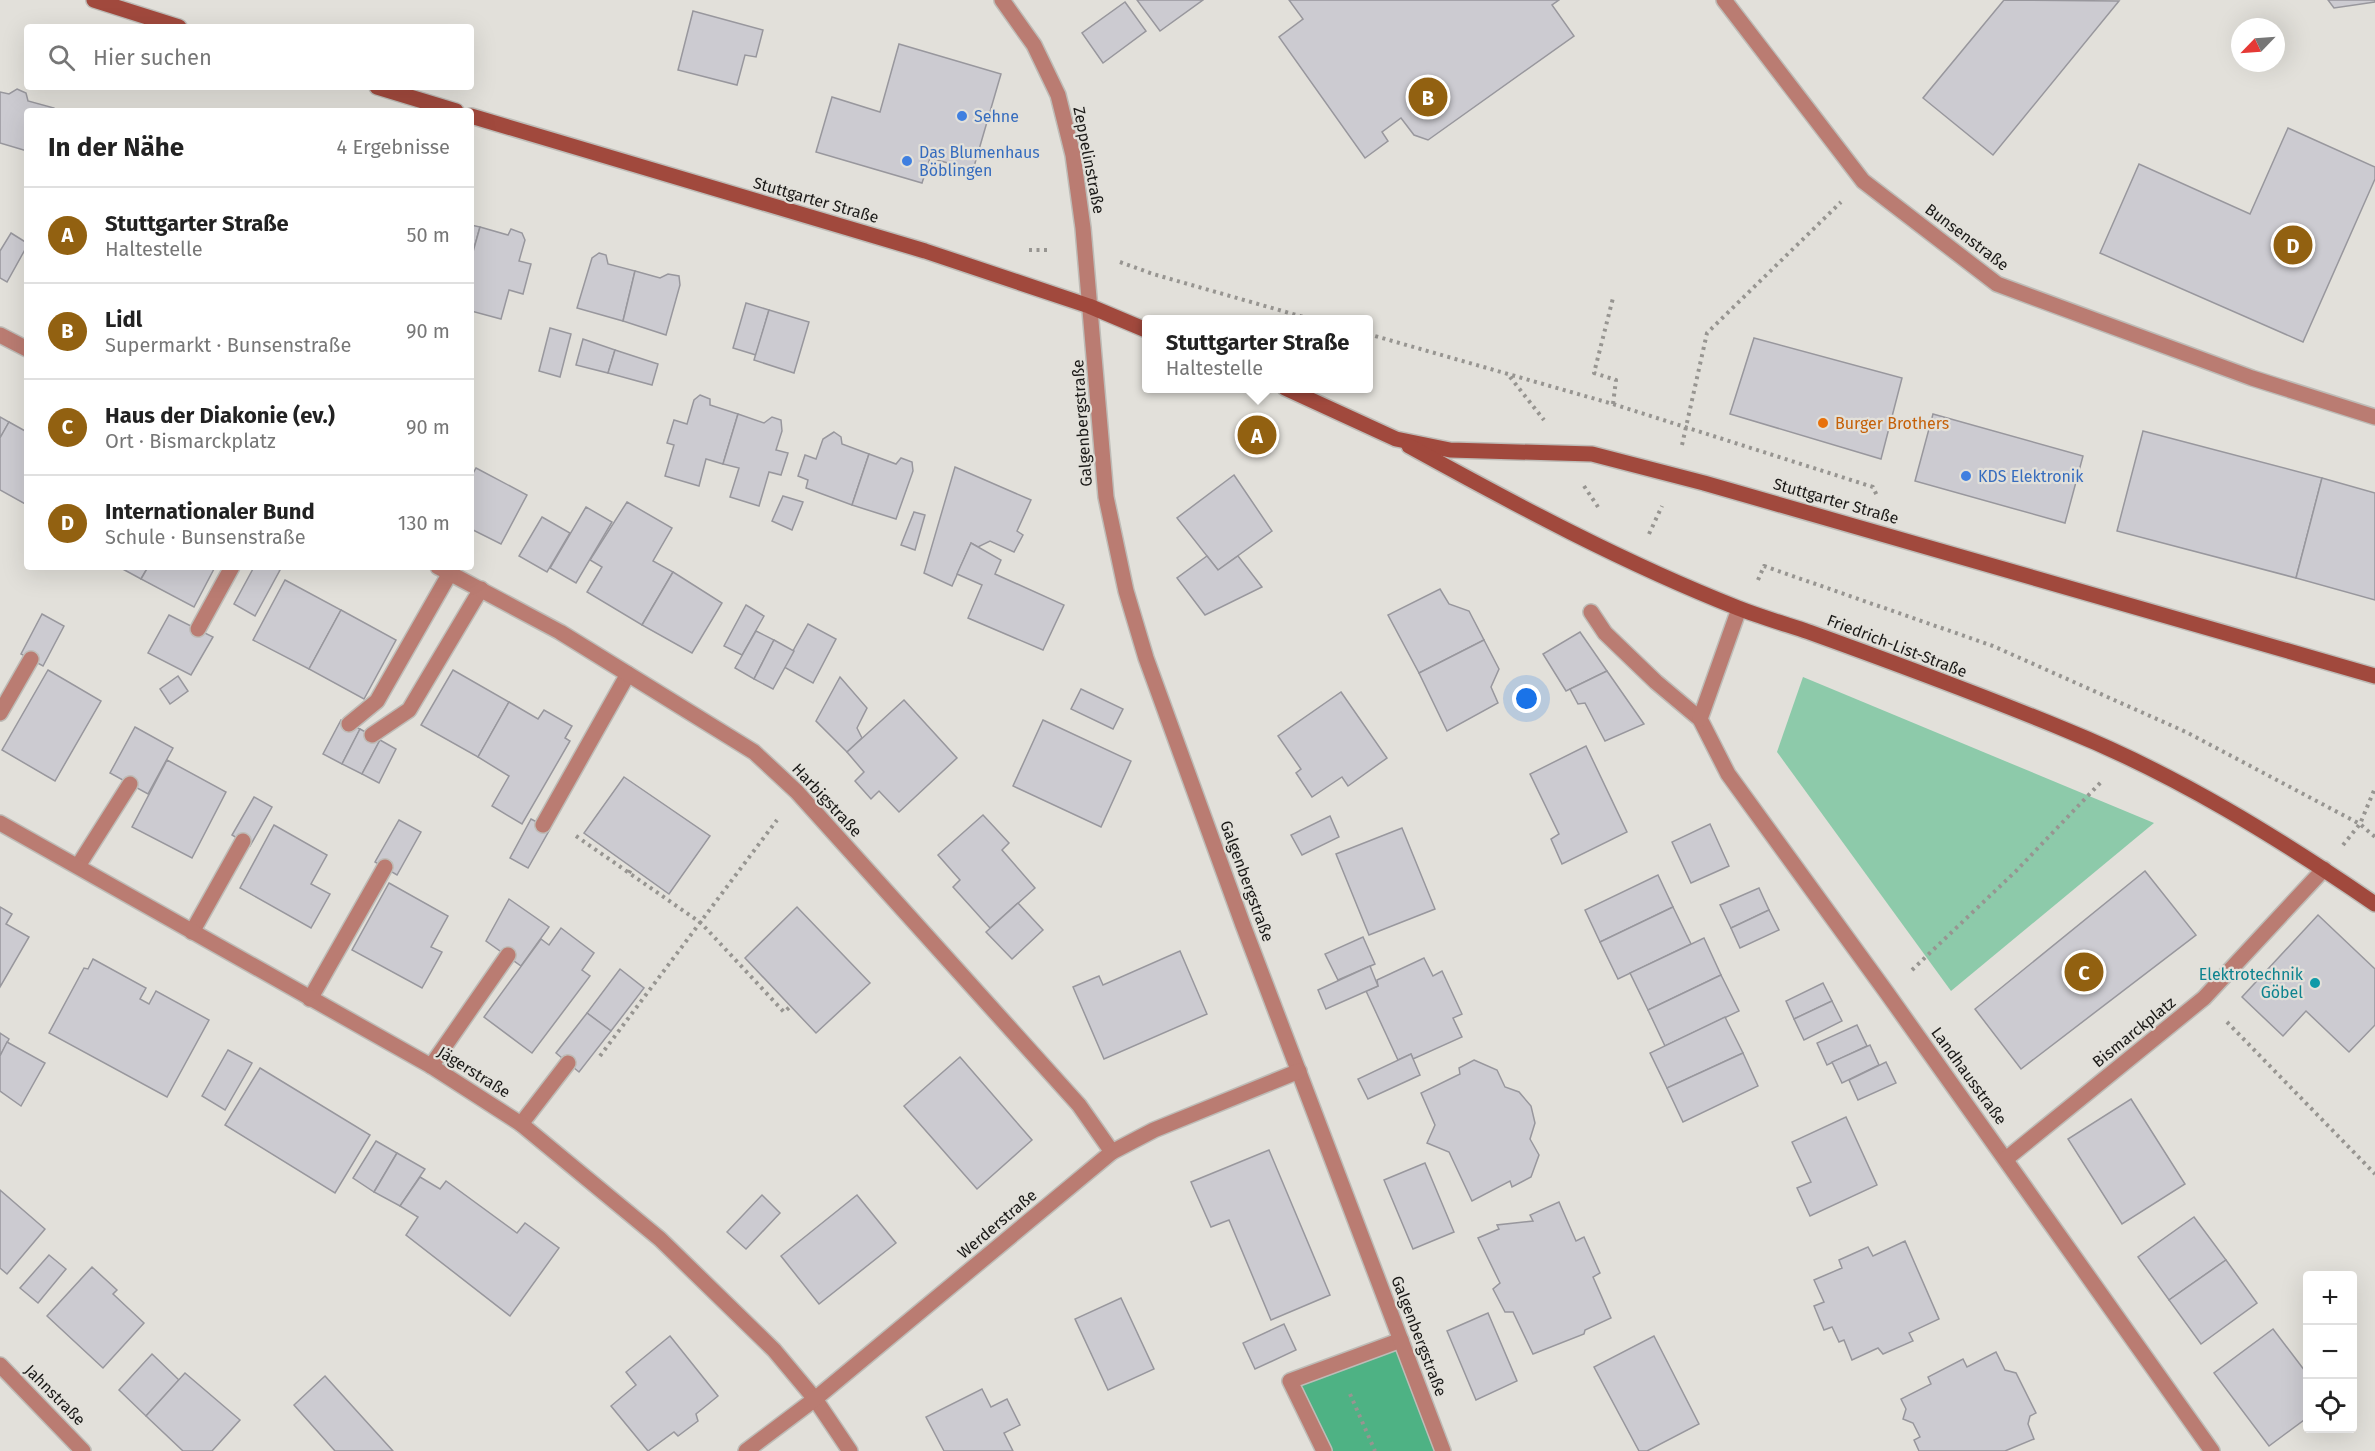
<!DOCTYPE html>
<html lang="de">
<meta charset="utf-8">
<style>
body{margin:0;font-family:"Fira Sans",sans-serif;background:#f2f2f2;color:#222}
.controls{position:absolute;right:18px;bottom:18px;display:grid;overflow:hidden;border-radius:6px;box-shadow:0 6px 24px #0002}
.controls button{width:54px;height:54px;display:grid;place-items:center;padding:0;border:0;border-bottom:2px solid #e0e0e0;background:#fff;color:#222;font:30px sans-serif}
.compass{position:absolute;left:2231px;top:18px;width:54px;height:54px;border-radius:50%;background:#fff;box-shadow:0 6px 24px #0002;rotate:245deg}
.you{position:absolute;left:1527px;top:699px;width:21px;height:21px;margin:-15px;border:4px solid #fff;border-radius:50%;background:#1a73e8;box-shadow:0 0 0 9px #1a73e833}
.badge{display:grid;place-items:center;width:39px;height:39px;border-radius:50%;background:#926111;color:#fff;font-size:20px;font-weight:700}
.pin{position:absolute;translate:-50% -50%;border:3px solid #fff;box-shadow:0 2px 6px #0006}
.popup{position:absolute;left:1142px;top:315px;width:231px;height:78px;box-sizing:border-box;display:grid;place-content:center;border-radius:6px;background:#fff;filter:drop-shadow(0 2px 4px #0005);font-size:20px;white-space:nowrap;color:#767676}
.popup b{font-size:22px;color:#222}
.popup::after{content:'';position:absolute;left:50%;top:100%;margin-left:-12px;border:12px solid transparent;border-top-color:#fff}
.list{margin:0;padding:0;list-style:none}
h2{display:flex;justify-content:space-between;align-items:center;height:78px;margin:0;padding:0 24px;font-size:26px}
h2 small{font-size:20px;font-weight:400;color:#767676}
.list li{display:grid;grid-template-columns:39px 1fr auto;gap:18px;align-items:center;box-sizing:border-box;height:96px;padding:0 24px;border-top:2px solid #e0e0e0}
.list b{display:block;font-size:22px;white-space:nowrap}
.list p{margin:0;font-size:20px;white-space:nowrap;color:#767676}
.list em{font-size:20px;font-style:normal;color:#767676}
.icon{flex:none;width:33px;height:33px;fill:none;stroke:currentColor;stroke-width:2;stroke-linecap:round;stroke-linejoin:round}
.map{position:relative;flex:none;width:2375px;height:1451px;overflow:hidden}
.search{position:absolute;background:#fff;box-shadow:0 6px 24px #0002;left:24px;top:24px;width:450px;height:66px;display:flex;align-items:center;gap:15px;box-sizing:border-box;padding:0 21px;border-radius:6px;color:#767676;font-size:22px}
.panel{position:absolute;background:#fff;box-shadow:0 6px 24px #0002;left:24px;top:108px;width:450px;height:462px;border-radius:6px}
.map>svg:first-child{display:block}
</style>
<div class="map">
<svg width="2375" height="1451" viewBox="0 0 2375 1451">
<rect width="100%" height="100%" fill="#e2e0da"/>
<path fill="#8dcaaa" d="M1803,677L2154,823L1951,991L1777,752Z"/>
<path fill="#4eb284" d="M1401,1340L1443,1451H1324L1290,1381Z"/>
<g fill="#cccbd1" stroke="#98979d" stroke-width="1.5">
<path d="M1137,0H1203L1160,31Z"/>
<path d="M1289,0H1559L1552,5L1574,36L1428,140L1414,135L1401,118L1382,132L1388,141L1365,158L1279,37L1303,19Z"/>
<path d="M2004,0L2119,1L1993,155L1923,98Z"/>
<path d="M2328,0H2375V2L2334,8Z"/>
<path d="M1125,2L1146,31L1103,63L1082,33Z"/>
<path d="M693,11L763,30L756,57L745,55L737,85L678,70Z"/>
<path d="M899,44L1001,74L973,170L930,158L922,183L816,152L832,97L880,112Z"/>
<path d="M17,89L26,93L28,101L54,108V111H27V151L0,143V92L9,94Z"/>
<path d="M2288,128L2375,167V179L2303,342L2100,253L2139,164L2250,214Z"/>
<path d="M471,225L480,227L471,259Z"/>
<path d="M480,227L508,235L511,229L522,233L525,240L519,261L531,264L523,294L509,290L501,319L471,311V259Z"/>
<path d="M11,233L27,243V246L7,282L0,278V251Z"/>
<path d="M599,253L606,255L608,264L635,271L623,321L577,308L592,258Z"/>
<path d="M635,271L660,278L668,274L679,276L680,285L666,335L623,321Z"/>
<path d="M746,303L769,310L756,355L733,348Z"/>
<path d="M769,310L809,322L794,373L754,360Z"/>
<path d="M550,328L571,334L560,377L539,371Z"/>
<path d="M1754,338L1902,378L1881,459L1730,414Z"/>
<path d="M583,339L615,350L608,373L576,365Z"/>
<path d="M615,350L658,364L652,385L608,373Z"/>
<path d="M700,395L710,399V405L738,414L723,464L706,459L699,486L665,476L674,445L667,443L674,420L687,424L694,400Z"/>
<path d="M738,414L764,423L772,417L781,420L782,431L776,450L788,453L781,475L769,472L759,506L730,497L739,468L723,464Z"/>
<path d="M1933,414L2083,456L2065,523L1915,481Z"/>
<path d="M0,417L9,422L0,438Z"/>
<path d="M9,422L27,432V505L0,490V438Z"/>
<path d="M2143,431L2322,478L2296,578L2117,531Z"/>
<path d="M834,432L841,437L842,444L869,454L852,505L806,488L808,480L798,476L805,455L816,459L823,439Z"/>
<path d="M869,454L896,464L901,458L912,462L913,471L896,519L852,505Z"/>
<path d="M955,467L1031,500L1017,531L1023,535L1014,552L990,541L978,547L971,543L952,586L924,573Z"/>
<path d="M476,468L527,495L501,544L471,529V477Z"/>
<path d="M1234,475L1272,531L1218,570L1177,518Z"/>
<path d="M2322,478L2375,493V600L2296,578Z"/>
<path d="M783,496L803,502L792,530L772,521Z"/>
<path d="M627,502L672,528L653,561L673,572L642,625L587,592L602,567L590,560Z"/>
<path d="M586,507L612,522L576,583L550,568Z"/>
<path d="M914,512L925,515L915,550L901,545Z"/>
<path d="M542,517L570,533L547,572L519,556Z"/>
<path d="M971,543L1001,560L995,574L1064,605L1043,650L968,618L982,585L957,574Z"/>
<path d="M1207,556L1218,570L1238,556L1262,587L1205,615L1177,578Z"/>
<path d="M119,567H148L141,579Z"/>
<path d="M148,567H215L194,607L141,579Z"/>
<path d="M254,567H274L280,570L255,616L234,604Z"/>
<path d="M673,572L722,603L692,653L642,625Z"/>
<path d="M285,580L341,610L309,669L253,640Z"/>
<path d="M1440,589L1449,604L1469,611L1484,640L1419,673L1388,615Z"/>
<path d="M746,605L764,616L742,655L724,646Z"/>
<path d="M341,610L396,640L364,699L309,669Z"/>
<path d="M42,614L64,626L43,666L21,654Z"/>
<path d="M169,615L213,637L191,675L148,653Z"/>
<path d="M808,624L836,639L813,683L784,667Z"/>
<path d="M756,631L774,640L754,679L735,668Z"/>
<path d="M1580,632L1607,671L1566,691L1543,654Z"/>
<path d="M774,640L794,651L773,689L754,679Z"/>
<path d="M1484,640L1499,669L1491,687L1498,703L1447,731L1419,673Z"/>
<path d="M48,670L101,701L55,781L2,750Z"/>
<path d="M453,670L509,702L478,757L421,725Z"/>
<path d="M1607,671L1644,724L1605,741L1585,703L1578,704L1570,689Z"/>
<path d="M178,676L188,691L170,704L160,689Z"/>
<path d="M840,677L867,708L857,728L862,738L847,752L816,721Z"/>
<path d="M1081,689L1123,709L1113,729L1071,709Z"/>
<path d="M1341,692L1387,758L1348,786L1342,777L1312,797L1296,773L1301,769L1278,736Z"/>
<path d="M904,700L957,758L899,812L879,791L871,799L855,781L864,772L847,752Z"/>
<path d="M509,702L538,719L544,710L572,726L565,738L570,741L522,824L492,806L509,776L478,757Z"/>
<path d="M341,720L360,729L342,764L323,754Z"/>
<path d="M1043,720L1131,761L1101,827L1013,786Z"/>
<path d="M135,727L173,748L148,794L110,773Z"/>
<path d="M360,729L380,740L362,774L342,764Z"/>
<path d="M380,740L396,749L379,783L362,774Z"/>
<path d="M1586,746L1627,832L1562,864L1551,839L1559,834L1530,774Z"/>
<path d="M167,760L226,792L192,858L132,827Z"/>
<path d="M624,777L710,836L669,894L584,833Z"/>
<path d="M254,797L272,807L250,846L232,835Z"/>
<path d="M983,815L1009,843L1002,850L1035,888L990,928L953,887L960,880L938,855Z"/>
<path d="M1330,816L1339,837L1302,855L1291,835Z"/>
<path d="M531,819L550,829L528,868L510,858Z"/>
<path d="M399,820L421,832L397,875L375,862Z"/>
<path d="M1710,824L1729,866L1691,883L1672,842Z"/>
<path d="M274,825L327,855L311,884L330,894L311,928L240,888Z"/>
<path d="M1402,828L1435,909L1369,935L1336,854Z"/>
<path d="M2145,871L2196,935L2021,1069L1975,1009Z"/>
<path d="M1658,875L1673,907L1600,942L1585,910Z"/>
<path d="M389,883L448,916L431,947L442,952L422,988L352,950Z"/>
<path d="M1759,888L1769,910L1731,928L1720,905Z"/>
<path d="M509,899L549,927L521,966L486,941Z"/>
<path d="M1018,903L1043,930L1012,959L986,932Z"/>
<path d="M0,907L12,914L6,924L29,937L0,987Z"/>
<path d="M797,907L870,983L816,1033L745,958Z"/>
<path d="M1673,907L1691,944L1618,979L1600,942Z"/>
<path d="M1769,910L1779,930L1740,948L1731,928Z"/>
<path d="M2318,915L2375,969V1025L2349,1052L2306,1011L2283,1036L2242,997Z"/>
<path d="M561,928L594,953L582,970L590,976L532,1053L484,1017L541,939L549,945Z"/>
<path d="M1363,937L1375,964L1338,980L1325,954Z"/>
<path d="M1704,938L1721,975L1648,1010L1630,973Z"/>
<path d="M1180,951L1207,1014L1104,1059L1073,987L1099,976L1103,985Z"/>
<path d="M1424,958L1433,976L1442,971L1462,1014L1453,1018L1462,1037L1413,1059L1411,1054L1398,1060L1366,991L1378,986L1377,980Z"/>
<path d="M93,959L146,988L140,999L149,1004L156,991L209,1020L167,1097L49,1033L84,968L88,969Z"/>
<path d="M1370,966L1378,986L1326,1009L1318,990Z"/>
<path d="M620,969L644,988L611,1031L587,1013Z"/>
<path d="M1721,975L1739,1011L1665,1046L1648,1010Z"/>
<path d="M1823,983L1832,1001L1794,1019L1786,1001Z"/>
<path d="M1832,1001L1842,1021L1804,1040L1794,1019Z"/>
<path d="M587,1013L611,1031L579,1072L556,1053Z"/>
<path d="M1725,1017L1743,1053L1667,1088L1650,1053Z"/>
<path d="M1857,1025L1867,1046L1827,1065L1817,1043Z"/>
<path d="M0,1033L9,1039L0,1056Z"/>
<path d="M7,1042L45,1063L21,1106L0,1091V1056Z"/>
<path d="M1870,1045L1879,1065L1842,1083L1832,1062Z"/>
<path d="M228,1050L252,1063L225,1110L202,1096Z"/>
<path d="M1743,1053L1758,1086L1683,1122L1667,1088Z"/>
<path d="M1411,1054L1420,1075L1368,1099L1358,1079Z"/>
<path d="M960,1057L1032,1140L977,1189L904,1106Z"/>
<path d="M1474,1060L1497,1070L1505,1087L1519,1092L1531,1106L1535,1123L1530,1139L1539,1155L1531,1177L1512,1187L1510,1181L1472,1201L1449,1152L1427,1143L1435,1125L1421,1093L1460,1074L1459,1068Z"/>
<path d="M1886,1062L1896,1083L1858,1100L1849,1080Z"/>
<path d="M260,1068L370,1135L335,1193L225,1125Z"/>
<path d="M2131,1099L2185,1184L2122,1224L2068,1139Z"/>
<path d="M1846,1117L1877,1185L1810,1216L1797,1188L1811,1182L1792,1142Z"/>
<path d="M376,1141L397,1153L374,1192L353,1178Z"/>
<path d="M1269,1150L1330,1295L1271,1320L1229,1220L1211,1227L1191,1182Z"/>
<path d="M397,1153L425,1169L400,1206L374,1192Z"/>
<path d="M1425,1163L1454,1232L1413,1249L1384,1180Z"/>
<path d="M420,1177L440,1189L446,1181L517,1233L525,1223L559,1248L510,1316L406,1235L418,1217L400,1206Z"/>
<path d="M0,1190L45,1229L7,1274L0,1268Z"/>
<path d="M762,1195L780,1213L746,1249L727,1232Z"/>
<path d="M857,1195L896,1243L819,1304L781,1256Z"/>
<path d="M1559,1202L1576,1241L1584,1237L1600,1273L1593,1277L1611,1318L1585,1330L1584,1334L1533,1354L1513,1312H1505L1493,1289L1500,1283L1478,1238L1499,1229L1497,1225L1533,1221L1530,1215Z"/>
<path d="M2194,1217L2226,1260L2169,1300L2138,1257Z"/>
<path d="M1905,1241L1939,1319L1909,1333L1913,1341L1883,1354L1878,1348L1852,1360L1844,1340L1839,1342L1832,1327L1824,1330L1814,1306L1824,1302L1814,1280L1842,1268L1839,1260L1868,1247L1873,1256Z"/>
<path d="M49,1255L66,1269L38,1303L20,1288Z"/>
<path d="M2226,1260L2257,1303L2201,1344L2169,1300Z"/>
<path d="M92,1267L117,1290L113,1294L144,1323L103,1368L47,1316Z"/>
<path d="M1121,1298L1154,1369L1108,1390L1075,1319Z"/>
<path d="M1488,1313L1517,1381L1476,1400L1447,1331Z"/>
<path d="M1284,1324L1296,1350L1255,1369L1243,1343Z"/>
<path d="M2273,1329L2308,1375V1417L2269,1446L2214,1373Z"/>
<path d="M670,1336L718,1396L696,1414L698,1421L678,1436L674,1432L648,1451L611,1406L636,1385L626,1372Z"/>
<path d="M1654,1336L1699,1424L1647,1451H1639L1594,1367Z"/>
<path d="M1996,1352L2005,1370L2016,1373L2036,1413L2030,1416L2028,1424L2034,1439L2005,1451H1919L1914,1440L1920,1437L1913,1423L1903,1419L1906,1409L1901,1399L1931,1384L1928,1377L1963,1359L1967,1367Z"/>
<path d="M152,1354L179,1380L146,1416L119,1390Z"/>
<path d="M185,1373L240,1420L212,1451H183L146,1416Z"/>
<path d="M325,1376L393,1451H335L294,1405Z"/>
<path d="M982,1389L991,1407L1007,1399L1020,1425L1004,1433L1013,1451H944L926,1417Z"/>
</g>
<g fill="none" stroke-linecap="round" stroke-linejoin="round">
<g stroke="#bebcb7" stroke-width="18">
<g id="service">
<path d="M198,629L232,567"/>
<path d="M0,713L31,659"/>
<path d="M349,724L377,701L450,573"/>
<path d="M372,735L409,710L481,589"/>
<path d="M543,825L628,674"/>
<path d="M78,866L130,784"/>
<path d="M192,932L243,841"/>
<path d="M310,999L385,867"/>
<path d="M431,1066L508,955"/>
<path d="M521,1124L568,1063"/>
<path d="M1324,1451L1290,1381L1401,1340"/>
</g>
</g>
<g stroke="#bebcb7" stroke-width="18">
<g id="minor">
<path d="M1002,0L1034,45L1058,95L1073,155L1083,228L1106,497L1126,591L1146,658L1243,925L1443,1451"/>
<path d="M1724,0L1863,181L1997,284L2252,378L2375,417"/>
<path d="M0,335L27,349"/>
<path d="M438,567L560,632L754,752L797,792L1079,1105L1112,1152"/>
<path d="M1591,612L1605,633L1656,682L1700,719L1728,774L1887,993L2212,1451"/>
<path d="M1700,719L1739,609"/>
<path d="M0,823L431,1066L521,1124L660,1239L774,1350L815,1399L850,1451"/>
<path d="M2006,1159L2204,998L2324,869"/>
<path d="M0,1365L83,1451"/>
<path d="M746,1451L815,1399L1112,1152L1154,1130L1299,1071"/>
</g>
</g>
<g stroke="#bebcb7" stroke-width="18">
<g id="secondary">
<path d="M94,0L179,27"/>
<path d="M377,87L456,111"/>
<path d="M471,116L925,251L1089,306L1146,330"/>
<path d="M1285,388L1396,439L1450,450L1592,454L1704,483L2375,676"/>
<path d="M1409,446C1516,505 1624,563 1738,608C1761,617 1785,624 1809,632C1895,663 1981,695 2066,730C2177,775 2277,837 2375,904"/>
</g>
</g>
<g stroke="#979591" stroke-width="4" stroke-dasharray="3 4.5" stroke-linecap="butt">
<path d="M1029,250H1051"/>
<path d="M1120,262L1153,274L1314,320"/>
<path d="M1368,334L1613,404L1873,487L1878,498"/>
<path d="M1510,377L1544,420"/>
<path d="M1613,404L1616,380L1594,373L1613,298"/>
<path d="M1682,445L1707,333L1841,202"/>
<path d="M1584,486L1598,507"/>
<path d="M1649,534L1662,506"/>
<path d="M1758,580L1764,566L1993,646L2186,732L2360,824L2375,837"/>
<path d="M576,836L701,923L784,1012L791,1006"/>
<path d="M2343,845L2360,824L2375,788"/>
<path d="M629,873L632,867"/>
<path d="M1912,970L2016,871L2102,781"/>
<path d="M2227,1022L2375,1174"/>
<path d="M600,1056L777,820"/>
<path d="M1350,1394L1375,1451"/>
</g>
<use href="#service" stroke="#ba7c72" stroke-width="15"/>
<use href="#minor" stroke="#ba7c72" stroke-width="15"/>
<use href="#secondary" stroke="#a1493d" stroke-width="15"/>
</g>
<g fill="#3f7fe0" stroke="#e2e0da" stroke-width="2">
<circle cx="962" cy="116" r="6"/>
<circle cx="907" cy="161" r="6"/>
<circle cx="1966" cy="476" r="6"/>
</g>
<circle fill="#e8710a" stroke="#e2e0da" stroke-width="2" cx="1823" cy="423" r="6"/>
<circle fill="#0f9aa8" stroke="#e2e0da" stroke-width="2" cx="2315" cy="983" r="6"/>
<g text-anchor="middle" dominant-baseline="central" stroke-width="4.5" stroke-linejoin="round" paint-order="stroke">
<g font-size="16" fill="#366cbe" stroke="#e2e0da" text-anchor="start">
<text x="974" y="116">Sehne</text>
<text x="919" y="152">Das Blumenhaus<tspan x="919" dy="18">Böblingen</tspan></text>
<text x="1978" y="476">KDS Elektronik</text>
</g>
<g font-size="16" fill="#1a1917" stroke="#e2e0da">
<text transform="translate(1089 160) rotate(79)">Zeppelinstraße</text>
<text transform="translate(816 200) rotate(16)">Stuttgarter Straße</text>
<text transform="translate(1967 237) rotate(37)">Bunsenstraße</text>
<text transform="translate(1082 423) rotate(-94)">Galgenbergstraße</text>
<text transform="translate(1836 501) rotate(16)">Stuttgarter Straße</text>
<text transform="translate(1897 646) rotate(21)">Friedrich-List-Straße</text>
<text transform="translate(827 800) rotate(47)">Harbigstraße</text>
<text transform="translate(1247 881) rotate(70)">Galgenbergstraße</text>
<text transform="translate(2134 1032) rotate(-39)">Bismarckplatz</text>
<text transform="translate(474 1072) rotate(32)">Jägerstraße</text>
<text transform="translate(1969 1076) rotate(54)">Landhausstraße</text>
<text transform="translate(997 1224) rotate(-40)">Werderstraße</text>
<text transform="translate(1419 1336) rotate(69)">Galgenbergstraße</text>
<text transform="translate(55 1395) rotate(45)">Jahnstraße</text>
</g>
<g font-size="16" fill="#c56008" stroke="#e2e0da" text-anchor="start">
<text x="1835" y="423">Burger Brothers</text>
</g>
<g font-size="16" fill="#0d838f" stroke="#e2e0da" text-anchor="end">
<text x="2303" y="974">Elektrotechnik<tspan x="2303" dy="18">Göbel</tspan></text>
</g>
</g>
</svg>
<div class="controls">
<button>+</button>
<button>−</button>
<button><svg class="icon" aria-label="locate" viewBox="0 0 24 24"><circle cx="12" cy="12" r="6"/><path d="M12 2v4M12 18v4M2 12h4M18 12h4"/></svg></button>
</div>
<svg class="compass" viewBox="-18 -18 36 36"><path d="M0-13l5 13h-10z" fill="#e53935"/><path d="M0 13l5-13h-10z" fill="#767676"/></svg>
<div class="you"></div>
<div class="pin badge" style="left:1257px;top:435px">A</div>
<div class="popup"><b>Stuttgarter Straße</b>Haltestelle</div>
<div class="pin badge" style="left:1428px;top:97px">B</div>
<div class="pin badge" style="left:2084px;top:972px">C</div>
<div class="pin badge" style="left:2293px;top:245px">D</div>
<div class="search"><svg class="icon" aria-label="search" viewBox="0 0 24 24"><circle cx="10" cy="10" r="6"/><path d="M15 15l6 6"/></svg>Hier suchen</div>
<section class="panel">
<h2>In der Nähe<small>4 Ergebnisse</small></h2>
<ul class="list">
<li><span class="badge">A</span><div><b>Stuttgarter Straße</b><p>Haltestelle</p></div><em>50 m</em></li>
<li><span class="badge">B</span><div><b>Lidl</b><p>Supermarkt · Bunsenstraße</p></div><em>90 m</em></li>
<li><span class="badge">C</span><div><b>Haus der Diakonie (ev.)</b><p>Ort · Bismarckplatz</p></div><em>90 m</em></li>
<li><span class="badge">D</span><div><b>Internationaler Bund</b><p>Schule · Bunsenstraße</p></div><em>130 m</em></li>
</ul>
</section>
</div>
